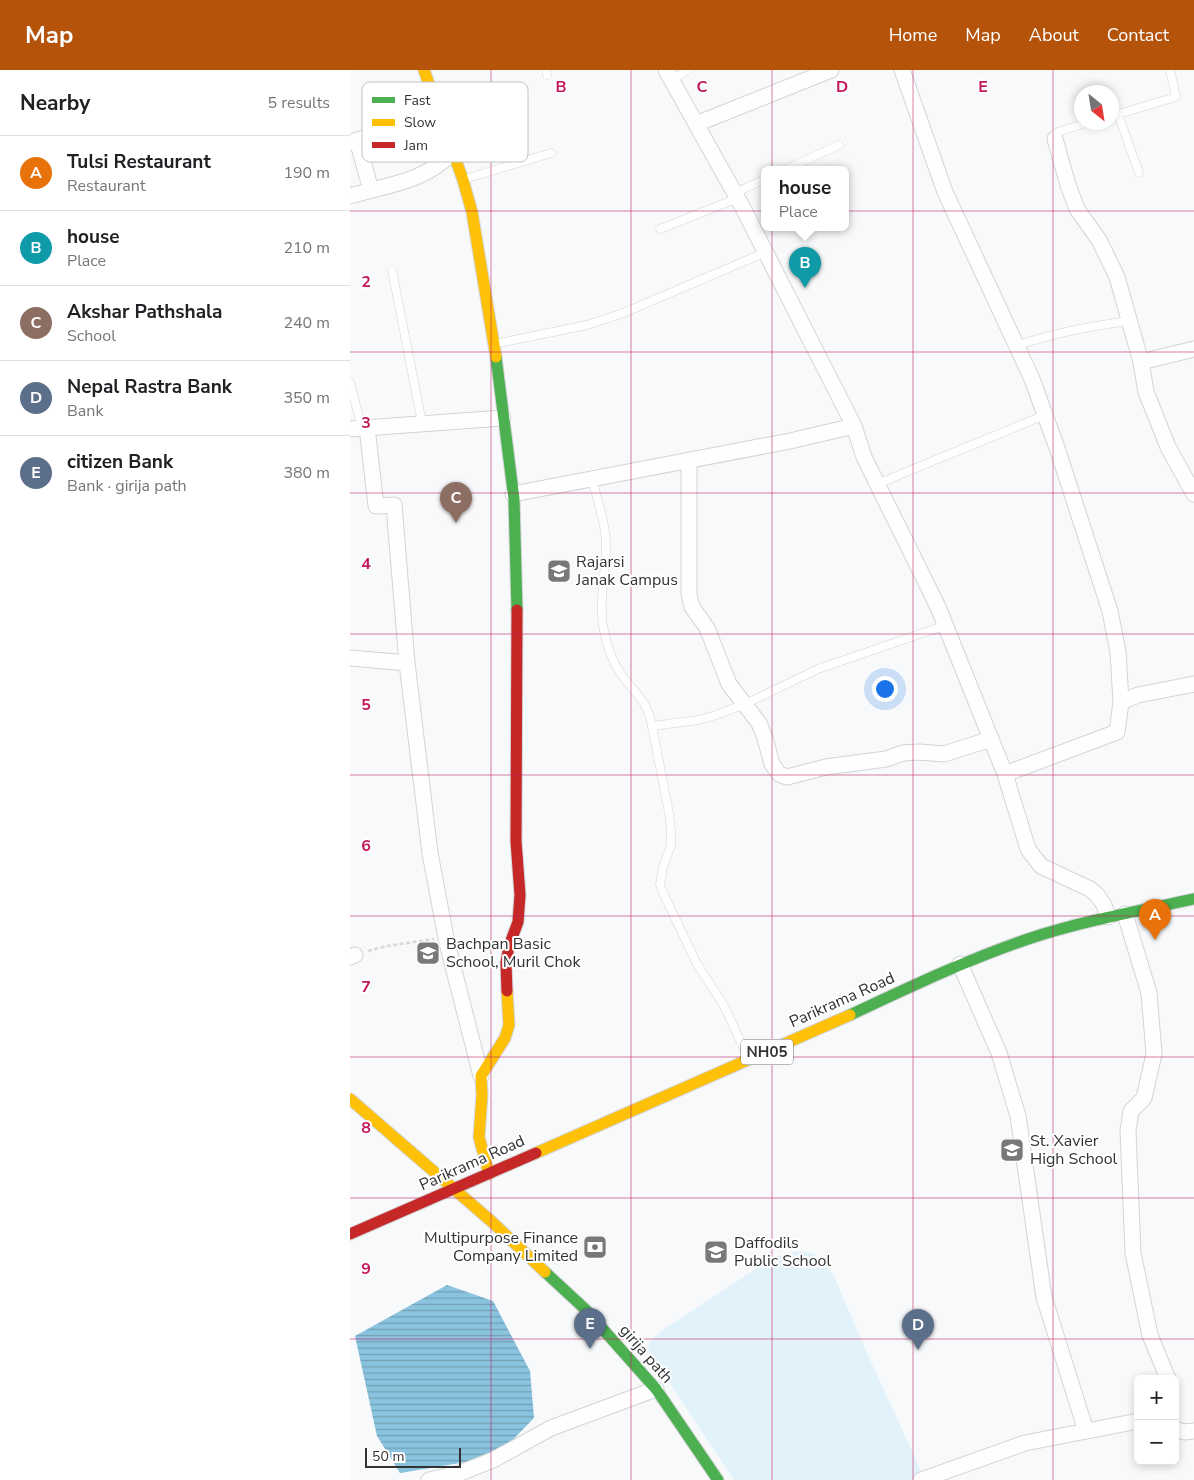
<!DOCTYPE html>
<meta charset="utf-8">
<style>
body{margin:0;font-family:"Nunito Sans",sans-serif;background:#f6f6f6;color:#202124}
.controls{position:absolute;right:15px;bottom:15px;display:grid;overflow:hidden;border-radius:8px;box-shadow:0 2px 8px #0003}
.controls button{width:45px;height:45px;display:grid;place-items:center;padding:0;border:0;border-bottom:1px solid #e0e0e0;background:#fff;color:#202124;font:25px sans-serif}
.compass{position:absolute;left:724px;top:15px;width:45px;height:45px;border-radius:50%;background:#fff;box-shadow:0 2px 8px #0003;rotate:150deg}
.scale{position:absolute;left:15px;bottom:12px;width:96px;box-sizing:border-box;padding-left:5px;border:2px solid #313233;border-top:0;font-size:14px;line-height:18px;white-space:nowrap;color:#313233;-webkit-text-stroke:4px #fff;paint-order:stroke}
.you{position:absolute;left:534px;top:618px;width:18px;height:18px;margin:-12px;border:4px solid #fff;border-radius:50%;background:#1a73e8;box-shadow:0 0 0 8px #1a73e833}
.badge{display:grid;place-items:center;width:32px;height:32px;border-radius:50%;background:#b45309;color:#fff;font-size:16px;font-weight:700}
.pin{position:absolute;translate:-50% -41px;filter:drop-shadow(0 1px 2px #0008)}
.pin::after{content:'';position:absolute;top:26px;width:18px;height:15px;background:inherit;clip-path:polygon(0 0,100% 0,50% 100%)}
.popup{position:absolute;left:411px;top:96px;width:88px;height:65px;box-sizing:border-box;display:grid;place-content:center;border-radius:8px;background:#fff;filter:drop-shadow(0 1px 4px #0005);font-size:16px;white-space:nowrap;color:#757577}
.popup b{font-size:19px;color:#202124}
.popup::after{content:'';position:absolute;left:50%;top:100%;margin-left:-10px;border:10px solid transparent;border-top-color:#fff}
.list{margin:0;padding:0;list-style:none}
h2{display:flex;justify-content:space-between;align-items:center;height:65px;margin:0;padding:0 20px;font-size:21px}
h2 small{font-size:16px;font-weight:400;color:#757577}
.list li{display:grid;grid-template-columns:32px 1fr auto;gap:15px;align-items:center;box-sizing:border-box;height:75px;padding:0 20px;border-top:1px solid #e0e0e0}
.list b{display:block;font-size:19px;white-space:nowrap}
.list p{margin:0;font-size:16px;white-space:nowrap;color:#757577}
.list em{font-size:16px;font-style:normal;color:#757577}
.map{position:relative;flex:none;width:844px;height:1410px;overflow:hidden}
header{display:flex;align-items:center;gap:30px;box-sizing:border-box;height:70px;padding:0 25px;background:#b45309;color:#fff}
header strong{font-size:24px}
nav{display:flex;gap:28px;margin-inline-start:auto;font-size:18px}
main{display:flex}
aside{flex:1;background:#fff}
.map>svg:first-child{display:block}
</style>
<header>
<strong>Map</strong>
<nav><a>Home</a><a>Map</a><a>About</a><a>Contact</a></nav>
</header>
<main>
<aside>
<h2>Nearby<small>5 results</small></h2>
<ul class="list">
<li><span class="badge" style="background:#e8710a">A</span><div><b>Tulsi Restaurant</b><p>Restaurant</p></div><em>190 m</em></li>
<li><span class="badge" style="background:#0f9aa8">B</span><div><b>house</b><p>Place</p></div><em>210 m</em></li>
<li><span class="badge" style="background:#8d6e63">C</span><div><b>Akshar Pathshala</b><p>School</p></div><em>240 m</em></li>
<li><span class="badge" style="background:#5c6f8a">D</span><div><b>Nepal Rastra Bank</b><p>Bank</p></div><em>350 m</em></li>
<li><span class="badge" style="background:#5c6f8a">E</span><div><b>citizen Bank</b><p>Bank · girija path</p></div><em>380 m</em></li>
</ul>
</aside>
<div class="map">
<svg width="844" height="1410" viewBox="0 0 844 1410">
<defs>
<pattern id="water-rules" width="6" height="5" patternUnits="userSpaceOnUse" patternTransform="scale(1.25)"><rect width="6" height="5" fill="#8ac3df"/><path d="M0 2.5h6" fill="none" stroke="#719fb5"/></pattern>
</defs>
<rect width="100%" height="100%" fill="#f7f9fb"/>
<path fill="#e2f2fa" d="M448,1181L463,1183L483,1204L521,1292L571,1401L560,1410H384L297,1279L302,1269L319,1256L404,1200L428,1186Z"/>
<path fill="url(#water-rules)" d="M97,1215L143,1231L180,1301L184,1348L146,1387L50,1403L27,1366L5,1266Z"/>
<g fill="none" stroke-linecap="round" stroke-linejoin="round">
<g stroke="#d3d4d5" stroke-width="9">
<g id="lane">
<path d="M196,0L197,5"/>
<path d="M322,10L338,0"/>
<path d="M768,44L789,103"/>
<path d="M762,46L822,28L826,26L825,22L820,0"/>
<path d="M705,69V64L708,62L739,52"/>
<path d="M12,88L30,81"/>
<path d="M437,99L489,75"/>
<path d="M115,109L201,83"/>
<path d="M385,123L415,109"/>
<path d="M310,159L388,128"/>
<path d="M42,200L72,353"/>
<path d="M144,274L237,255L271,244L416,182"/>
<path d="M666,276C703,263 741,256 779,251"/>
<path d="M0,313L12,358"/>
<path d="M242,408C247,430 256,453 256,476C256,504 248,533 254,561C257,576 262,591 271,604C285,624 297,629 302,656"/>
<path d="M527,414L695,345"/>
<path d="M398,987L373,934L347,894L315,827L310,815L313,797L321,775V761L319,743L302,656L349,650L366,645L395,634L468,599L596,555"/>
</g>
</g>
<g stroke="#d3d4d5" stroke-width="17">
<g id="street">
<path d="M552,0L595,122L682,309L707,378L760,541L768,582L771,632"/>
<path d="M346,54L481,0"/>
<path d="M705,69L718,115L727,139L749,170L767,207L791,292L796,322L818,377L844,424"/>
<path d="M7,70L21,120"/>
<path d="M0,73L89,42"/>
<path d="M0,126C39,114 73,113 103,82"/>
<path d="M791,292L844,279"/>
<path d="M504,356L514,387L588,537L655,704L678,779L691,796L740,819L747,825L754,835L758,847"/>
<path d="M17,357L26,436L44,435L57,593L80,783L97,873L131,1006"/>
<path d="M0,359L153,348"/>
<path d="M339,390V525L342,537L357,558L379,614L409,653L415,668L422,694L429,704L437,707L476,697L536,689L553,683L569,682L594,684L641,669"/>
<path d="M163,424L440,371L504,356L393,138L316,0"/>
<path d="M0,588L57,593"/>
<path d="M655,704L767,662L771,632L788,625L844,614"/>
<path d="M775,844L799,923L804,984L794,1028L781,1041L778,1061L783,1183L800,1265L818,1309"/>
<path d="M0,887L5,885"/>
<path d="M610,894L649,983L668,1046L694,1227L736,1361"/>
<path d="M825,1359L834,1362L844,1361"/>
<path d="M79,1410L110,1403L143,1390L201,1358L306,1319"/>
<path d="M571,1410L675,1373L788,1351"/>
</g>
</g>
<g stroke="#d3d4d5" stroke-width="13">
<g id="fast">
<path d="M146,287L164,429L167,540"/>
<path d="M500,945C558,918 616,890 678,869C732,851 788,841 844,829"/>
<path d="M195,1202L235,1239L306,1319L368,1410"/>
</g>
</g>
<g stroke="#d3d4d5" stroke-width="13">
<g id="slow">
<path d="M74,0L113,110L122,142L146,287"/>
<path d="M0,1029L141,1151L195,1202"/>
<path d="M186,1083L500,945"/>
<path d="M139,1104L129,1067L132,1025L131,1006L155,968L159,955L157,921"/>
</g>
</g>
<g stroke="#d3d4d5" stroke-width="13">
<g id="jam">
<path d="M157,921L156,893L159,876L168,852L170,825L166,771L167,540"/>
<path d="M0,1164L186,1083"/>
</g>
</g>
<path stroke="#d8d8d8" stroke-width="2.5" stroke-dasharray="4 2.5" stroke-linecap="butt" d="M18,881L37,876L84,869"/>
<use href="#lane" stroke="#fefefe" stroke-width="8"/>
<use href="#street" stroke="#fefefe" stroke-width="15"/>
<use href="#fast" stroke="#4caf50" stroke-width="11"/>
<use href="#slow" stroke="#ffc107" stroke-width="11"/>
<use href="#jam" stroke="#c62828" stroke-width="11"/>
</g>
<path fill="none" stroke="#c2185b" stroke-width="1" stroke-opacity="0.55" d="M141,0V1410M281,0V1410M422,0V1410M563,0V1410M703,0V1410M0,141H844M0,282H844M0,423H844M0,564H844M0,705H844M0,846H844M0,987H844M0,1128H844M0,1269H844"/>
<defs>
<g id="university-square" transform="scale(1.25)"><rect x="-9" y="-9" width="18" height="18" rx="4" fill="#767879" stroke="#fff"/><path d="M0-5L7-2L0 1L-7-2ZM-4 1L0 2.5L4 1V4Q0 6-4 4Z" fill="#fff"/></g>
<g id="school-square" transform="scale(1.25)"><rect x="-9" y="-9" width="18" height="18" rx="4" fill="#767879" stroke="#fff"/><path d="M0-5L7-2L0 1L-7-2ZM-4 1L0 2.5L4 1V4Q0 6-4 4Z" fill="#fff"/></g>
<g id="bank-square" transform="scale(1.25)"><rect x="-9" y="-9" width="18" height="18" rx="4" fill="#767879" stroke="#fff"/><path d="M-6-4H6V4H-6ZM0-2.3a2.3 2.3 0 1 0 0 4.6a2.3 2.3 0 1 0 0-4.6Z" fill="#fff"/></g>
</defs>
<g fill-rule="evenodd">
<use href="#university-square" x="209" y="501"/>
<use href="#school-square" x="78" y="883"/>
<use href="#school-square" x="662" y="1080"/>
<use href="#bank-square" x="245" y="1177"/>
<use href="#school-square" x="366" y="1182"/>
</g>
<g text-anchor="middle" dominant-baseline="central" stroke-width="4" stroke-linejoin="round" paint-order="stroke">
<rect fill="#fff" stroke="#6f7070" stroke-width="1" x="391" y="969.5" width="52" height="25" rx="4"/>
<g font-size="15" font-weight="bold" fill="#313233">
<text x="417" y="982">NH05</text>
</g>
<g font-size="16" fill="#313233" stroke="#fff" text-anchor="start">
<text x="226" y="492">Rajarsi<tspan x="226" dy="18">Janak Campus</tspan></text>
<text x="96" y="874">Bachpan Basic<tspan x="96" dy="18">School, Muril Chok</tspan></text>
<text x="680" y="1071">St. Xavier<tspan x="680" dy="18">High School</tspan></text>
<text x="228" y="1168" text-anchor="end">Multipurpose Finance<tspan x="228" dy="18">Company Limited</tspan></text>
<text x="384" y="1173">Daffodils<tspan x="384" dy="18">Public School</tspan></text>
</g>
<g font-size="16" fill="#313233" stroke="#fff">
<text transform="translate(492 930) rotate(-24)">Parikrama Road</text>
<text transform="translate(122 1093) rotate(-24)">Parikrama Road</text>
<text transform="translate(296 1284) rotate(49)">girija path</text>
</g>
</g>
<rect x="12" y="12" width="166" height="80" rx="8" fill="#fff" stroke="#c1c2c2" stroke-width="1"/>
<rect x="22" y="27" width="23" height="6" fill="#4caf50"/>
<rect x="22" y="49" width="23" height="7" fill="#ffc107"/>
<rect x="22" y="72" width="23" height="6" fill="#c62828"/>
<g font-size="14" fill="#313233">
<text x="54" y="35">Fast</text>
<text x="54" y="57">Slow</text>
<text x="54" y="80">Jam</text>
</g>
<g font-size="16" text-anchor="middle" font-weight="bold" fill="#c2185b" stroke="#fff" stroke-width="4" stroke-linejoin="round" paint-order="stroke">
<text x="211" y="22">B</text>
<text x="352" y="22">C</text>
<text x="492" y="22">D</text>
<text x="633" y="22">E</text>
<text x="16" y="217">2</text>
<text x="16" y="358">3</text>
<text x="16" y="499">4</text>
<text x="16" y="640">5</text>
<text x="16" y="781">6</text>
<text x="16" y="922">7</text>
<text x="16" y="1063">8</text>
<text x="16" y="1204">9</text>
</g>
</svg>
<div class="controls">
<button>+</button>
<button>−</button>
</div>
<svg class="compass" viewBox="-18 -18 36 36"><path d="M0-13l5 13h-10z" fill="#e53935"/><path d="M0 13l5-13h-10z" fill="#757577"/></svg>
<div class="scale">50 m</div>
<div class="you"></div>
<div class="pin badge" style="left:805px;top:870px;background:#e8710a">A</div>
<div class="pin badge" style="left:455px;top:218px;background:#0f9aa8">B</div>
<div class="popup"><b>house</b>Place</div>
<div class="pin badge" style="left:106px;top:453px;background:#8d6e63">C</div>
<div class="pin badge" style="left:568px;top:1280px;background:#5c6f8a">D</div>
<div class="pin badge" style="left:240px;top:1279px;background:#5c6f8a">E</div>
</div>
</main>
